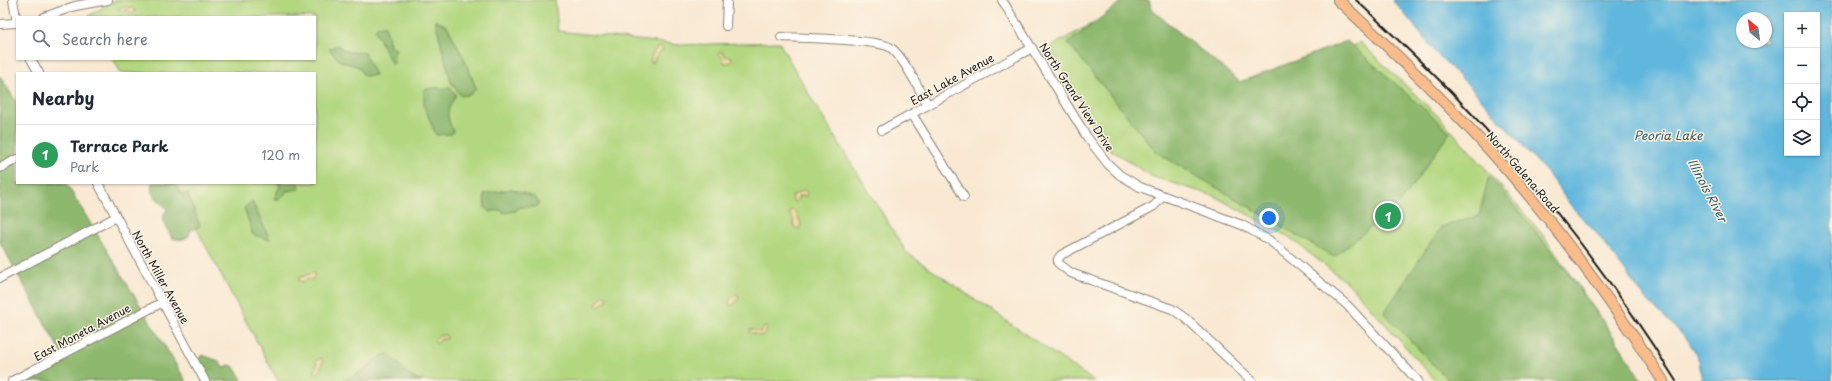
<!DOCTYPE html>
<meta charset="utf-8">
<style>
body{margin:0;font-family:"Playpen Sans",sans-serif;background:#f6f6f7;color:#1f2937}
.controls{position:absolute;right:12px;top:12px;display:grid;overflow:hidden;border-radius:0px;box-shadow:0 1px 3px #0004}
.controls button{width:36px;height:36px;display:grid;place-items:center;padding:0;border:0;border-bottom:1px solid #e0e1e3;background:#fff;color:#1f2937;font:20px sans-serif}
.compass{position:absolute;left:1736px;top:12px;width:36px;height:36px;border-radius:50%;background:#fff;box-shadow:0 1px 3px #0004;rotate:331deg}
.you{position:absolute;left:1269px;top:218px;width:14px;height:14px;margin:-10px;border:3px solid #fff;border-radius:50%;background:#1a73e8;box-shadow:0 0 0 6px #1a73e833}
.badge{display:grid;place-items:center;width:26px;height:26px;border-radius:50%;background:#c8321e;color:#fff;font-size:13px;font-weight:700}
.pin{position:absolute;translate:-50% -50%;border:2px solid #fff;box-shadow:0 1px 4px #0006}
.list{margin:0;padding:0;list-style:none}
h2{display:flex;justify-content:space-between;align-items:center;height:52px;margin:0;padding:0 16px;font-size:17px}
h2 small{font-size:13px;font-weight:400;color:#747a83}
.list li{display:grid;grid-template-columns:26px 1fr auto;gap:12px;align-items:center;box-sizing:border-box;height:60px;padding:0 16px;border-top:1px solid #e0e1e3}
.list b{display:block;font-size:15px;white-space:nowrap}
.list p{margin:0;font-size:13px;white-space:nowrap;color:#747a83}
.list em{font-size:13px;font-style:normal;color:#747a83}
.icon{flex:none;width:22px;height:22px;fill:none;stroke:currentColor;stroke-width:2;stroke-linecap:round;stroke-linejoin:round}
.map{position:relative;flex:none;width:1832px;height:381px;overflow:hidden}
.search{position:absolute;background:#fff;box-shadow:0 1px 3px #0004;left:16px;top:16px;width:300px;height:44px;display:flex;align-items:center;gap:10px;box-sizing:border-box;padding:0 14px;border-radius:0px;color:#747a83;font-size:15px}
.panel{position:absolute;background:#fff;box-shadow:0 1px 3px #0004;left:16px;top:72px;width:300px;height:112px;border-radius:0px}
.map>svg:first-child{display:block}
</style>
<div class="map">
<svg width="1832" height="381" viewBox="0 0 1832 381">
<rect width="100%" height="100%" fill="#fcf5e5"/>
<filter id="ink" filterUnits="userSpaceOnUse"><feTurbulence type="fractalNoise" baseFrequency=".025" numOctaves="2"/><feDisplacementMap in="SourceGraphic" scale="8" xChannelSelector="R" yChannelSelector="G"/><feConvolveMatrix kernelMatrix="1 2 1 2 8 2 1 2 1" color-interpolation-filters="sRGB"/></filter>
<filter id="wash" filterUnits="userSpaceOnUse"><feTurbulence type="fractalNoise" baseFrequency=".012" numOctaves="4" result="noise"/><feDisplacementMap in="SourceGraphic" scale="16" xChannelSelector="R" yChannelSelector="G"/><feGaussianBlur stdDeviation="0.9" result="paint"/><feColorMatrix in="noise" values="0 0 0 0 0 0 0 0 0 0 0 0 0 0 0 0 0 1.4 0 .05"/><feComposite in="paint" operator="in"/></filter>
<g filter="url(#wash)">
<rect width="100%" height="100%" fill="#f9e9d3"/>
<g fill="#b3d780" stroke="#687a4e">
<path d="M116,0H555L558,31L681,45L779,42L817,108L907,253L1094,381H278L172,183H315V73H121L113,59H315V17H89L88,16Z"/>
<path d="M1091,24L1166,154L1360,42L1440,118L1479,161L1543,235L1597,313L1475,381H1436L1350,285L1289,237L1214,196L1153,177L1105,146L1050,47Z"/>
</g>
<g fill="#8eb86e" stroke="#556a45">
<path d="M1124,0H1149L1152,10L1240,82L1347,41L1450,132L1401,202L1334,257L1156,152L1068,43Z"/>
<path d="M435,20L447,26L464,58L476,88L471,94L461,96L451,82Z"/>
<path d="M378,26H385L389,38L388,41L390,42L389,46L396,49L393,58L395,61L392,65L375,30Z"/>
<path d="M338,45L347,52H364L375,75L364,76L359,67L340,61L329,49Z"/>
<path d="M0,76L17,103V183H66L186,381H22L64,358L0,242Z"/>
<path d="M450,87L456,95C447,110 445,115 453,130L452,134L436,135L424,106V89Z"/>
<path d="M1489,176C1544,240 1598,308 1642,381H1449L1384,313L1441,227L1479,216Z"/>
<path d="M152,183H175L181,194H188L200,226L190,231L189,236C183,240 179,240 172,238L162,219L167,209C160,199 149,197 152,183Z"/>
<path d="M279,183H299V189L287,191L280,199H274L280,186Z"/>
<path d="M512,189L536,198L539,204L535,207H520L515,211L505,213L500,210L490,212L485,208L484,194Z"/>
<path d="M252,201L270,240L252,234L251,228L244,208Z"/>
<path d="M389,354L411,377L423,381H343L360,372L381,356Z"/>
<path d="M202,355L219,361L223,368L229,365L233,366L242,379L240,381H208L196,361Z"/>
</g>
<g fill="#eeda9e" stroke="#857b5d">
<path d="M120,7L132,8L136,11L132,14L127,10L121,11L119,10Z"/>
<path d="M658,46L662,47L663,50C657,54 655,56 654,62L651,63V56Z"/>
<path d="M721,51L726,57L731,56L732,59L730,63H724L723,58L719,54Z"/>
<path d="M804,190L807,192L806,196H799L796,202L793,201L792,196Z"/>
<path d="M791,210L795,211L801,224L799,229L794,227L793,219L790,214Z"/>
<path d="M312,273L315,274L312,280L308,279L302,282L299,281V278Z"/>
<path d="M603,295L607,296V300L597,307L596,304Z"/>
<path d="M735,295H738L739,298L733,305L730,306L729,301Z"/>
<path d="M765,326L767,329L762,336L749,332L750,329L761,332Z"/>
<path d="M438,336L446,335L447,339H441L438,343H436L434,341Z"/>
<path d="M321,358L323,361L319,373L316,374L314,371L317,366L316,361Z"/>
</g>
<path fill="#60b7dd" stroke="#3e6a7c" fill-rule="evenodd" d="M1392,0H1832V381H1702L1699,360L1688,340L1646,299L1599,236L1572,207L1548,174L1473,90L1435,52L1404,13ZM1787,15H1817V153H1787ZM1742,18H1766V42H1742Z"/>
</g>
<g filter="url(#ink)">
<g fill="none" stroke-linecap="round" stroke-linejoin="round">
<g stroke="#8a8278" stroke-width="10">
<g id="minor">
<path d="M13,0L17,23"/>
<path d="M1002,0L1087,137L1108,164L1120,175L1140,187L1242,225L1269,240L1347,305L1418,381"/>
<path d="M44,17L75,6L108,0"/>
<path d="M0,24L17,23"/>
<path d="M726,26L727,0"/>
<path d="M781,37C800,38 879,39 891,48C903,56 920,91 928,105"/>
<path d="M31,59L39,73"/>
<path d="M912,114L964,197"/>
<path d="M882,130L1032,48"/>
<path d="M0,168L17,159"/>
<path d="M98,183L205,381"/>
<path d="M1163,196L1154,206L1061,255L1058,259V263L1071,273L1172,309L1185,318L1252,381"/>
<path d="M0,278L116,217"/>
<path d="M12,381L163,302"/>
</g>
</g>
<g stroke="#8a8278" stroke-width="12">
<path id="major" d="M1338,0C1397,55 1456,111 1509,172C1566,238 1616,308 1663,381"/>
</g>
<use href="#minor" stroke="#fff" stroke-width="8"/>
<use href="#major" stroke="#fabc8b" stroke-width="10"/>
<path stroke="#1c1c1c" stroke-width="2" d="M1356,0C1389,31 1422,62 1454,95C1537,182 1612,279 1676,381"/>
</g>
</g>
<g text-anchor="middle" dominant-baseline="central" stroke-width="3" stroke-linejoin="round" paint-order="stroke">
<g font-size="11" fill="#1c1c1c" stroke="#fcf5e5">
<text transform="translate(952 79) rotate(-29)">East Lake Avenue</text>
<text transform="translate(1077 97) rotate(57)">North Grand View Drive</text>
<text transform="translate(1523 172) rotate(49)">North Galena Road</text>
<text transform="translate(161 277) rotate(61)">North Miller Avenue</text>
<text transform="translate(82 332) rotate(-28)">East Moneta Avenue</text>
</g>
<g font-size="12" font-style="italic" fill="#375a69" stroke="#fcf5e5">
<text x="1668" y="135">Peoria Lake</text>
<text transform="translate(1708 190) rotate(62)">Illinois River</text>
</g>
</g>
</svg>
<div class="controls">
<button>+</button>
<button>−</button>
<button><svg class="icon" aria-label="locate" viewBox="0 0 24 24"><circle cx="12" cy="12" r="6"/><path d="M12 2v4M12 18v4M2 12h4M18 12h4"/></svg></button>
<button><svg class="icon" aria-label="layers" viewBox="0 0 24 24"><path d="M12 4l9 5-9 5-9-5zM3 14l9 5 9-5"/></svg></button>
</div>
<svg class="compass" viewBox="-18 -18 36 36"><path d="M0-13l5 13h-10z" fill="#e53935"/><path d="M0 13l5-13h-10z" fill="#747a83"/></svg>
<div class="you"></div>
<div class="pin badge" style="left:1388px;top:216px;background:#2e9e5b">1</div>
<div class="search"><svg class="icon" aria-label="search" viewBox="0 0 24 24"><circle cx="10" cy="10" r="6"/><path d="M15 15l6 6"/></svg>Search here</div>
<section class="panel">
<h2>Nearby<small></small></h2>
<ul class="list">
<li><span class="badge" style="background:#2e9e5b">1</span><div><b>Terrace Park</b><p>Park</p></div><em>120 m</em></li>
</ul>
</section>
</div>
